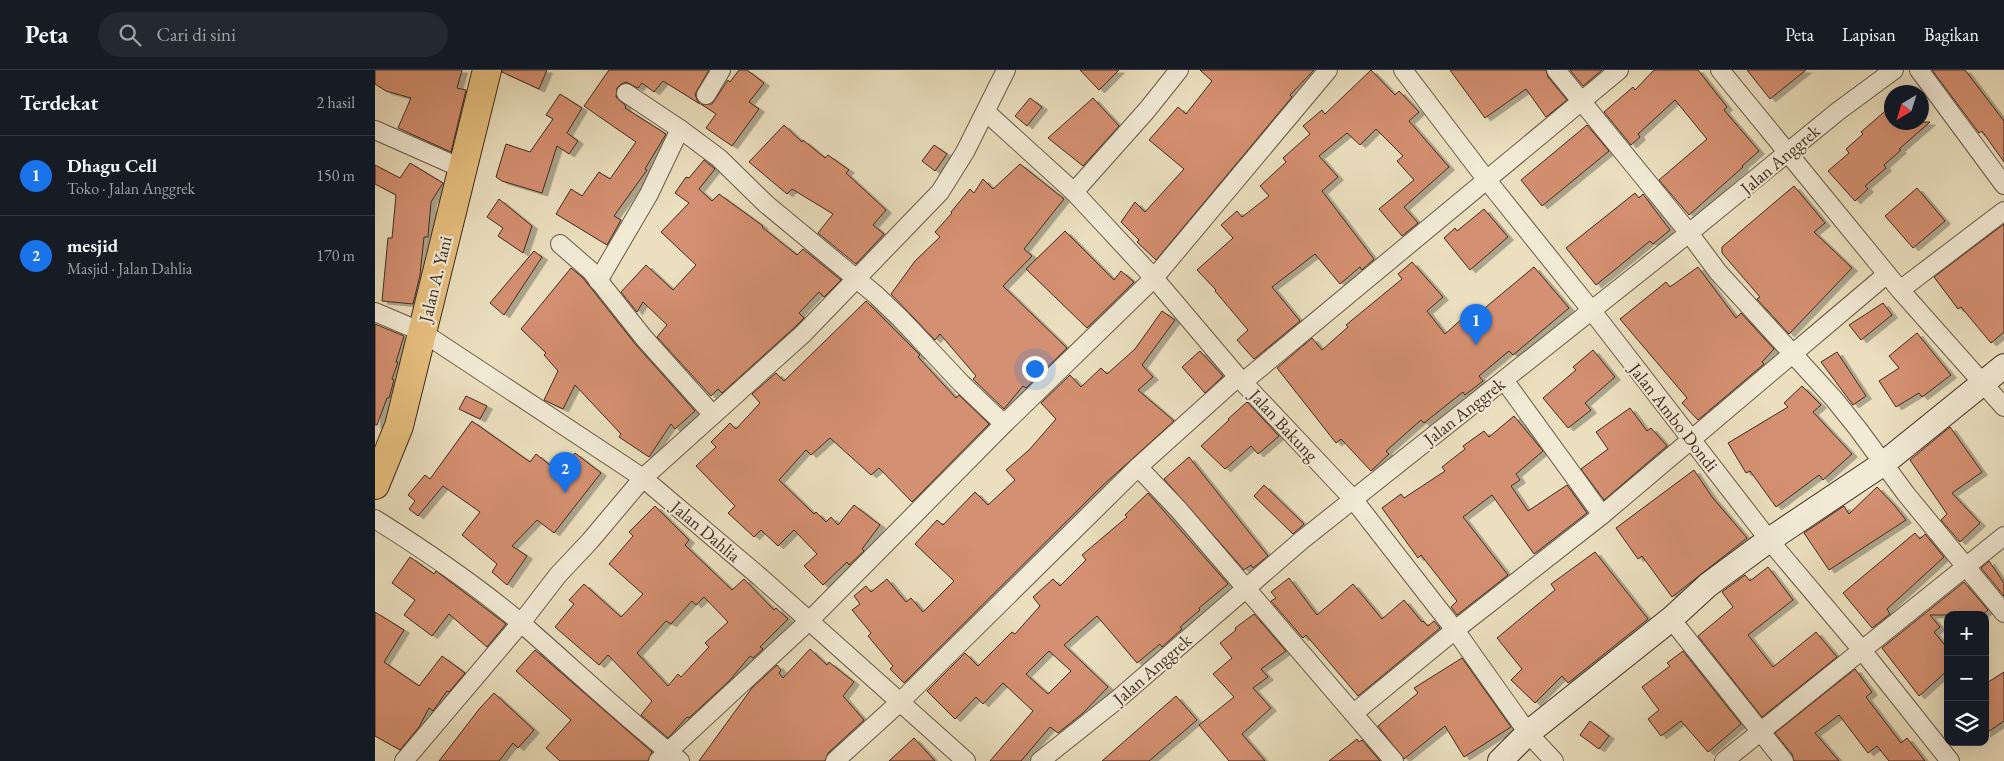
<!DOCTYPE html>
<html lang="id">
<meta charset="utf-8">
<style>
body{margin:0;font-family:"EB Garamond",serif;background:#242831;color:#f1f3f6}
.controls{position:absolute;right:15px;bottom:15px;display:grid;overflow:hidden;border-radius:10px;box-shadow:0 5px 20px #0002}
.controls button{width:45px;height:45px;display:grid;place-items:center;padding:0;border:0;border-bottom:1px solid #363941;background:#171b24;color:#f1f3f6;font:25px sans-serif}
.compass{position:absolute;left:1509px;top:15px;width:45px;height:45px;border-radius:50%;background:#171b24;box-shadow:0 5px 20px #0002;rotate:218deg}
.you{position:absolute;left:659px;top:298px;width:18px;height:18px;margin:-12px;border:4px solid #fff;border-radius:50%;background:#1a73e8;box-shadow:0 0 0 8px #1a73e833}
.badge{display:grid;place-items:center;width:32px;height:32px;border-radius:50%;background:#1a73e8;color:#fff;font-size:16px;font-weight:700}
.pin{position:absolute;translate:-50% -41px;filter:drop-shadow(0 1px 2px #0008)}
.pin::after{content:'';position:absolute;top:26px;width:18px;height:15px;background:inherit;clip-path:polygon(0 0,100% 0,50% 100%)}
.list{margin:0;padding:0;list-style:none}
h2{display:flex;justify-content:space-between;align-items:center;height:65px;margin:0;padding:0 20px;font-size:21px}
h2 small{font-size:16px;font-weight:400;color:#9ea1a6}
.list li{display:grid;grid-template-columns:32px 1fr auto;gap:15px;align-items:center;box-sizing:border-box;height:80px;padding:0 20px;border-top:1px solid #363941}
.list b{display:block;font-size:19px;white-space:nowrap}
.list p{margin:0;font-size:16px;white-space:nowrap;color:#9ea1a6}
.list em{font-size:16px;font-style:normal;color:#9ea1a6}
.icon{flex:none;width:28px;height:28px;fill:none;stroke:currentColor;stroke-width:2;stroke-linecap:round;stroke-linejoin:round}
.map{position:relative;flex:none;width:1629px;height:691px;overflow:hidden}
header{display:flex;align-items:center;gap:30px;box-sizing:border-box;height:70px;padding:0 25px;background:#171b24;border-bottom:1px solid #363941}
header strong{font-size:24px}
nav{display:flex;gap:28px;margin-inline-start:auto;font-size:18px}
.search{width:350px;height:45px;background:#242831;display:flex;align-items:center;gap:12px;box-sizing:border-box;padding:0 18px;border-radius:28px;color:#9ea1a6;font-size:19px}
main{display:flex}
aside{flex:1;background:#171b24}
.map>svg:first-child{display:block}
</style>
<header>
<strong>Peta</strong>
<div class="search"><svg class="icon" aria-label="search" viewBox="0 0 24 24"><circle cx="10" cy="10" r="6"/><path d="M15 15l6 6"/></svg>Cari di sini</div>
<nav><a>Peta</a><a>Lapisan</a><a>Bagikan</a></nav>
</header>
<main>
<aside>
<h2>Terdekat<small>2 hasil</small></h2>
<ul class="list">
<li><span class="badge">1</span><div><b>Dhagu Cell</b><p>Toko · Jalan Anggrek</p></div><em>150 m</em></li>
<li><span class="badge">2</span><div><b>mesjid</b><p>Masjid · Jalan Dahlia</p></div><em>170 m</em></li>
</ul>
</aside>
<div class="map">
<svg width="1629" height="691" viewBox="0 0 1629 691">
<defs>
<filter id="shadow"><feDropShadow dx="5.5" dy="3" stdDeviation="0" flood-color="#0004"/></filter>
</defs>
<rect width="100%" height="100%" fill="#ebdfbf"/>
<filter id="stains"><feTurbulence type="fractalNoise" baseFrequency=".004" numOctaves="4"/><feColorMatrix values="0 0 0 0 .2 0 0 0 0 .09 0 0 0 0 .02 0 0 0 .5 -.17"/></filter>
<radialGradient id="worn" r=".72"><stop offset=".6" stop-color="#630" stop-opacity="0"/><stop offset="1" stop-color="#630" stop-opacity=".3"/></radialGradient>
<g fill="#d49072" stroke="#3e2d1f" fill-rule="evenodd" filter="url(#shadow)">
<path d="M0,0H87L82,18L91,20L76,82L23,58L36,28L11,21L0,14Z"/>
<path d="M127,0H172L164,19L127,2Z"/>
<path d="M234,0H334L320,24L322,30L325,34L288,11L279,22L267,13L263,18L251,12L246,14L242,18L241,27L251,36L250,38L291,64L270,99L272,100L239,146L246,150L232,175L181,144L196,119L207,126L224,102L235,109L261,72L209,36Z"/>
<path d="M364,0H372L389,13L374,32L384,39L357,76L331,58L341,44L326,34H337L353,10L355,12Z"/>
<path d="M705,0H744L724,20Z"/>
<path d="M825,0H939L915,25L917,27L781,190L762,172L764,170L746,152L760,132L770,142L809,99L774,70L803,37L811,44L837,11Z"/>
<path d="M996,0L1020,25L1024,21L1044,42L1034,51L1074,97L1029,137L1043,153L1027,166L1004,139L1039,110L1022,91L1028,86L1001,59L985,75L972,63L944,86L963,107L947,121L999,189L987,200L985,197L965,214L940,184L897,217L925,251L879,289L862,270L873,260L840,221L841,220L822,200L858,168L846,155L862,141L867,147L894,126L885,116L911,92L908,88L935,64L928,56L947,40L950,44Z"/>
<path d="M1075,0H1171L1173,7L1192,30L1171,47L1151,19L1110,48Z"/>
<path d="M1195,0H1227L1208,16Z"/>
<path d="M1279,0H1323L1352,37L1349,40L1384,81L1367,96L1368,97L1314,145L1284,110L1332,69L1300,30L1263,64L1265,67L1256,75L1229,42L1258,17L1260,20Z"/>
<path d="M1372,0H1431L1395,29Z"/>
<path d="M1557,0H1590L1629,51V92L1607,61L1604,63Z"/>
<path d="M185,24L207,38L192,63L203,71L194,84L182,76L167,123L127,111L121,107L131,74L155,82L178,49L171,45Z"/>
<path d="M655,28L667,37L652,56L640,46Z"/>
<path d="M718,28L744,56L708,96L673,68Z"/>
<path d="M1516,36V52H1555L1524,79L1526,80L1509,95L1511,98L1490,116L1493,119L1480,131L1453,101L1474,83L1471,79L1488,64L1486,62Z"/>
<path d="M409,55L427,72L428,70L450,88L453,85L474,100L471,103L511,140L498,155L509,164L481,194L443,163L458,144L417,119L412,124L374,92Z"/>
<path d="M1212,55L1234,81L1167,136L1146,110Z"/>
<path d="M559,75L572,84L560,101L547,91Z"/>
<path d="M329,90L340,99L324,119L337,131L344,124L388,156L387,157L422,185L428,179L466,210L449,227L444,222L424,243L429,248L421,256L347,323L343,319L336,326L282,267L292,255L268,232L262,242L246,222L271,195L298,220L321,195L286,162L314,133L300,123L311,107L314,108Z"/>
<path d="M35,93L68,113L56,132L53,167H49L45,205L38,234L7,231L13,168H17L21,125L0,114V95L25,108Z"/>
<path d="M645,94L689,129L649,179L657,186L628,216L692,278L651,318L648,316L629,339L598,309L601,306L565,264L560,270L516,224L540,191L565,167L560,162L577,143L576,142L595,119L599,123L608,109L618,119Z"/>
<path d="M1419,116L1450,153L1439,162L1477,198L1414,264L1382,229L1385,227L1347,183V177Z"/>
<path d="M1542,118L1570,151L1538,178L1510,146Z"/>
<path d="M1260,123L1264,128L1268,124L1295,160L1278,174L1275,171L1221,215L1191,178Z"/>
<path d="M124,129L157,156L148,183L123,166L128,158L112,147Z"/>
<path d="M1109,139L1133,167L1095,200L1069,168L1080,158L1082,161Z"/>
<path d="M1629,154V262L1616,273L1586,237L1583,239L1559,207Z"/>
<path d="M690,161L739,210L746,201L759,212L712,258L651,199Z"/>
<path d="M159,181L167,187L129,245L115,233Z"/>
<path d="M1037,192L1068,227L1052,241L1070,264L1089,247L1093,252L1159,197L1194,238L1138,285L1134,281L1104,306L1108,311L1090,325L1088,322L1049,353L1046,350L1011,381L1014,384L996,401L966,369L961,373L902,298L937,268L947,280L973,257L971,255L1027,209L1023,204Z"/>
<path d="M1323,197L1361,248L1366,243L1399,279L1387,292L1389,294L1323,350L1307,333L1312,328L1245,249L1291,212L1295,217Z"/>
<path d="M196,198L208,208L261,275L320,341L300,359L296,354L274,387L244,367L246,364L200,315L188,339L169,330L183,301L169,285L171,283L146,259Z"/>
<path d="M491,231L545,285L543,287L581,328L584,325L614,354L537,432L504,398L496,405L455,368L436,385L431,380L404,410L439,444L441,442L451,452L456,447L463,455L479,435L505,455L487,479L489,481L474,495L472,492L448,515L429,496L442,484L419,460L403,476L386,460L379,467L353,443L360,436L321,396L341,377L336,372L355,353L361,359L385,333L377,324L401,303L409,311Z"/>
<path d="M1508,233L1517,245L1486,270L1474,255Z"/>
<path d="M787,241L800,250L767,295L778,307L763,320L799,351L725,418L529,613L515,599L518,596L493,566L496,563L477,540L485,534L479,526L491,516L496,522L512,509L531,532L536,528L548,542L579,511L540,474L562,450L568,455L600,422L613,435L640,410L631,400L654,380L681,349L666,333L695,305L706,317L726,298L732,304L760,279Z"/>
<path d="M0,254L29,266L21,292H23L17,309L19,310L16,321L14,328H12L2,355H0Z"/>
<path d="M1542,263L1576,305L1547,327L1544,323L1521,337L1504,311L1524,298L1514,286Z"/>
<path d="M1218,280L1240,307L1210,333L1216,340L1193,358L1168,328L1201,300L1198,297Z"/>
<path d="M825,281L848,306L830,323L807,297Z"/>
<path d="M1462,282L1491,326L1478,335L1446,292Z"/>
<path d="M1427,316L1446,335L1438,342L1477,384L1448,410L1444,405L1401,437L1375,401L1371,403L1353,373L1413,337L1409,333Z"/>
<path d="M91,326L112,336L105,349L84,339Z"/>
<path d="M872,332L904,366L883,384L876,376L850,399L826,376L854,350L853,349Z"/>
<path d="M1255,338L1272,361L1276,358L1292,376L1229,430L1206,399L1233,379L1221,362Z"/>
<path d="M1139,346L1168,381L1141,404L1145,410L1136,416L1153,441L1192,415L1212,443L1159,484L1117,425L1088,447L1133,505L1082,545L1076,537L1082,531L1046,485L1043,488L1007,438L1026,424L1029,428L1070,401L1067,397L1090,379L1088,376L1109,361L1114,367Z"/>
<path d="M97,351L155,392L161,384L185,403L200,383L226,403L179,463L162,450L137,476L152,486L132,515L117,502L122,494L87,465L105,442L68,416L43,446L34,439L40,431L33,425L50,405L55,409Z"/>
<path d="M1575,357L1607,402L1577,423L1605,453L1585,472L1566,450L1572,444L1535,390Z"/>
<path d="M814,387L893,486L878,498L876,495L869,500L789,409Z"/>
<path d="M1319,400L1337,427L1372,468L1297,527L1267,486L1263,489L1241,458Z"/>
<path d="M889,415L929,454L918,464L879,426Z"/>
<path d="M1502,417L1520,436L1531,450L1454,500L1429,463L1469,436L1474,444Z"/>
<path d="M773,423L853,514L824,538L825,540L805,557L807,559L787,577L785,574L762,593L722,546L689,575L733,617L708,643L683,663L675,657L646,691H615L658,641L628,613L608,634L601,627L580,649L552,621L590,583L603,596L637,562L640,564L665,536L658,527L678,509L685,516L711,490L707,485L752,447L750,445ZM674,581L696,601L673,624L651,604Z"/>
<path d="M280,436L314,470L310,475L357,520L369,509L399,540L401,538L413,549L385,577L388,579L378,588L375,586L355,610L314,648L312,647L293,668L266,645L277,631L233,585L224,595L180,557L199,534L194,530L209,514L246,547L268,524L234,494L258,466L254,462ZM329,527L353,552L330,573L334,577L306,607L303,604L293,616L262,583L291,551L296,554L317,531L321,535Z"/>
<path d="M1540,463L1545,469L1550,464L1569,487L1512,539L1515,544L1497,558L1468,523Z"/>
<path d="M1220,482L1273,549L1193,613L1187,606L1160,633L1136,610L1147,599L1122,568L1180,520L1176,514Z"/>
<path d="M35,487L59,504L61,501L69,507L131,554L112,577L74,544L57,566L29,545L40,530L17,513Z"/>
<path d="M1614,491L1629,513V526L1606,498Z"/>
<path d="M1393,497L1418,530L1373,565L1398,597L1441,562L1462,587L1387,647L1323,566L1358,537L1347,522L1370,505L1375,511Z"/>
<path d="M914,508L942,545L978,514L1007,549L1029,530L1047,552L1048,551L1053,556L1059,551L1065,558L983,626L931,565L928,568L896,531L901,528L896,522Z"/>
<path d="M1589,512L1613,540L1607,545H1555L1565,557L1559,562L1573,579V600L1544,626L1507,578Z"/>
<path d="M0,542L29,560L9,592L44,616L67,586L90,603L74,622L72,621L58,641L54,638L44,657L25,680L0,666Z"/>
<path d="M879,544L911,581L886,599L893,607L878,618L896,638L867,664L890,691H854L824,655L859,627L838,604L857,588L845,573L861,560L860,558Z"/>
<path d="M435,579L452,595L454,592L479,612L468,626L489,650L453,683L450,691H324L377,618L402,595L406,600L404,603L408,608Z"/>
<path d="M160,580L277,682L273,691H185L171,678L196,650L141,601Z"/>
<path d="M1308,581L1366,654L1333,682L1306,651L1286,666L1273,649L1284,640L1267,617L1295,596L1292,593Z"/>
<path d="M1087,588L1136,657L1089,687L1070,656L1029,689L1003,656L1043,623L1039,618Z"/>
<path d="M1480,599L1497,622L1491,627L1526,673L1532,668L1550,691H1514L1502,676L1493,683L1464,645L1440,663L1464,691H1419L1417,684L1400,663Z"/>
<path d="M1629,602V651L1610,664V614Z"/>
<path d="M119,623L159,660L143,678L138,673L124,691H64L105,638Z"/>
<path d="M801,626L822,650L774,691H727Z"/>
<path d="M1215,651L1234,666L1224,679L1205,665Z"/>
<path d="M539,668L560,691H514Z"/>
<path d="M982,669L984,672L987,670L1005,691H954Z"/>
</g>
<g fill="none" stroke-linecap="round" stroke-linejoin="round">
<g stroke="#695a47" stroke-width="20">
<g id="street">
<path d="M1028,0L1111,109L1217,241L1394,470L1486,579L1575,691"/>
<path d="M1181,0L1314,163L1343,202L1459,329L1483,359L1531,424L1629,543"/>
<path d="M1345,0L1525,220L1629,337"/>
<path d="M1544,0L1629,115"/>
<path d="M251,23L305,59L344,88L391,134L501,225L526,249L586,313L629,354"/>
<path d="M331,25L346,0"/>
<path d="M611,42L699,122L779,208L863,307L978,429L1080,560L1153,663L1179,691"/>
<path d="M0,60L86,98"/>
<path d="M699,122L772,40L804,0"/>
<path d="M185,174L216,201L269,268L338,345"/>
<path d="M223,211L274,124L305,59"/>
<path d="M1525,220L1629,141"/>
<path d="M0,242L47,262L268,408L385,507L591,691"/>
<path d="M1129,310L1227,445"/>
<path d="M868,312L1244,0"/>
<path d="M763,397L803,439L1019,691"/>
<path d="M0,449C51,481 100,514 146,553C199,599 250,648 305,691"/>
<path d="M1296,549L1409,691"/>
<path d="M979,643L1080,560L1227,445L1512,204"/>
<path d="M29,691L146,553L183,505L215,471L268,408L428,264L565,122L590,82L631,0"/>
<path d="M283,691L434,551L629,354L779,208L953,0"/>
<path d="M460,691L525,632L763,397L863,307"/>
<path d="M665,691L743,629L927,470L1314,163L1462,42L1519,0"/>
<path d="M1349,691L1629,466"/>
</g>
</g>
<g stroke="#3e2d1f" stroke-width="26">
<path id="secondary" d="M1125,691L1153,663L1296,549L1333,515L1394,470L1509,393L1629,296"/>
</g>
<g stroke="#3e2d1f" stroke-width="30">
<path id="highway" d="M0,415L24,356L112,0"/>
</g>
<use href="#street" stroke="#f2ead5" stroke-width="18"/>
<use href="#secondary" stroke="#f2ead5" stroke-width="24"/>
<use href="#highway" stroke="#e6c080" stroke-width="28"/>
</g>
<g text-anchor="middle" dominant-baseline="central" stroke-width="4.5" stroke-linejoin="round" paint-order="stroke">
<g font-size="18" fill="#3e2d1f" stroke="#f2ead5">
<text transform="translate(1405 89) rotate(-40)">Jalan Anggrek</text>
<text transform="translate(60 209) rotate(-76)">Jalan A. Yani</text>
<text transform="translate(1089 341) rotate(-38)">Jalan Anggrek</text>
<text transform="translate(1299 347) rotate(52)">Jalan Ambo Dondi</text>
<text transform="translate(909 355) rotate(47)">Jalan Bakung</text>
<text transform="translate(331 461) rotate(40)">Jalan Dahlia</text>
<text transform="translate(777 599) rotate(-41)">Jalan Anggrek</text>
</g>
</g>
<rect width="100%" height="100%" filter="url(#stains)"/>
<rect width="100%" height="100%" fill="url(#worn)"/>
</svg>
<div class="controls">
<button>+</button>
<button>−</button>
<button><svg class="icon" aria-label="layers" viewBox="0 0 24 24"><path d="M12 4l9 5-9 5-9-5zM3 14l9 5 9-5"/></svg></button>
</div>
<svg class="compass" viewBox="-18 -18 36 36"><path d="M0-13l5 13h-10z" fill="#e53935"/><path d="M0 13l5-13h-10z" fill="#9ea1a6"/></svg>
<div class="you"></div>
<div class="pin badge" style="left:1101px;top:275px">1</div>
<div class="pin badge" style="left:190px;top:423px">2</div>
</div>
</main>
